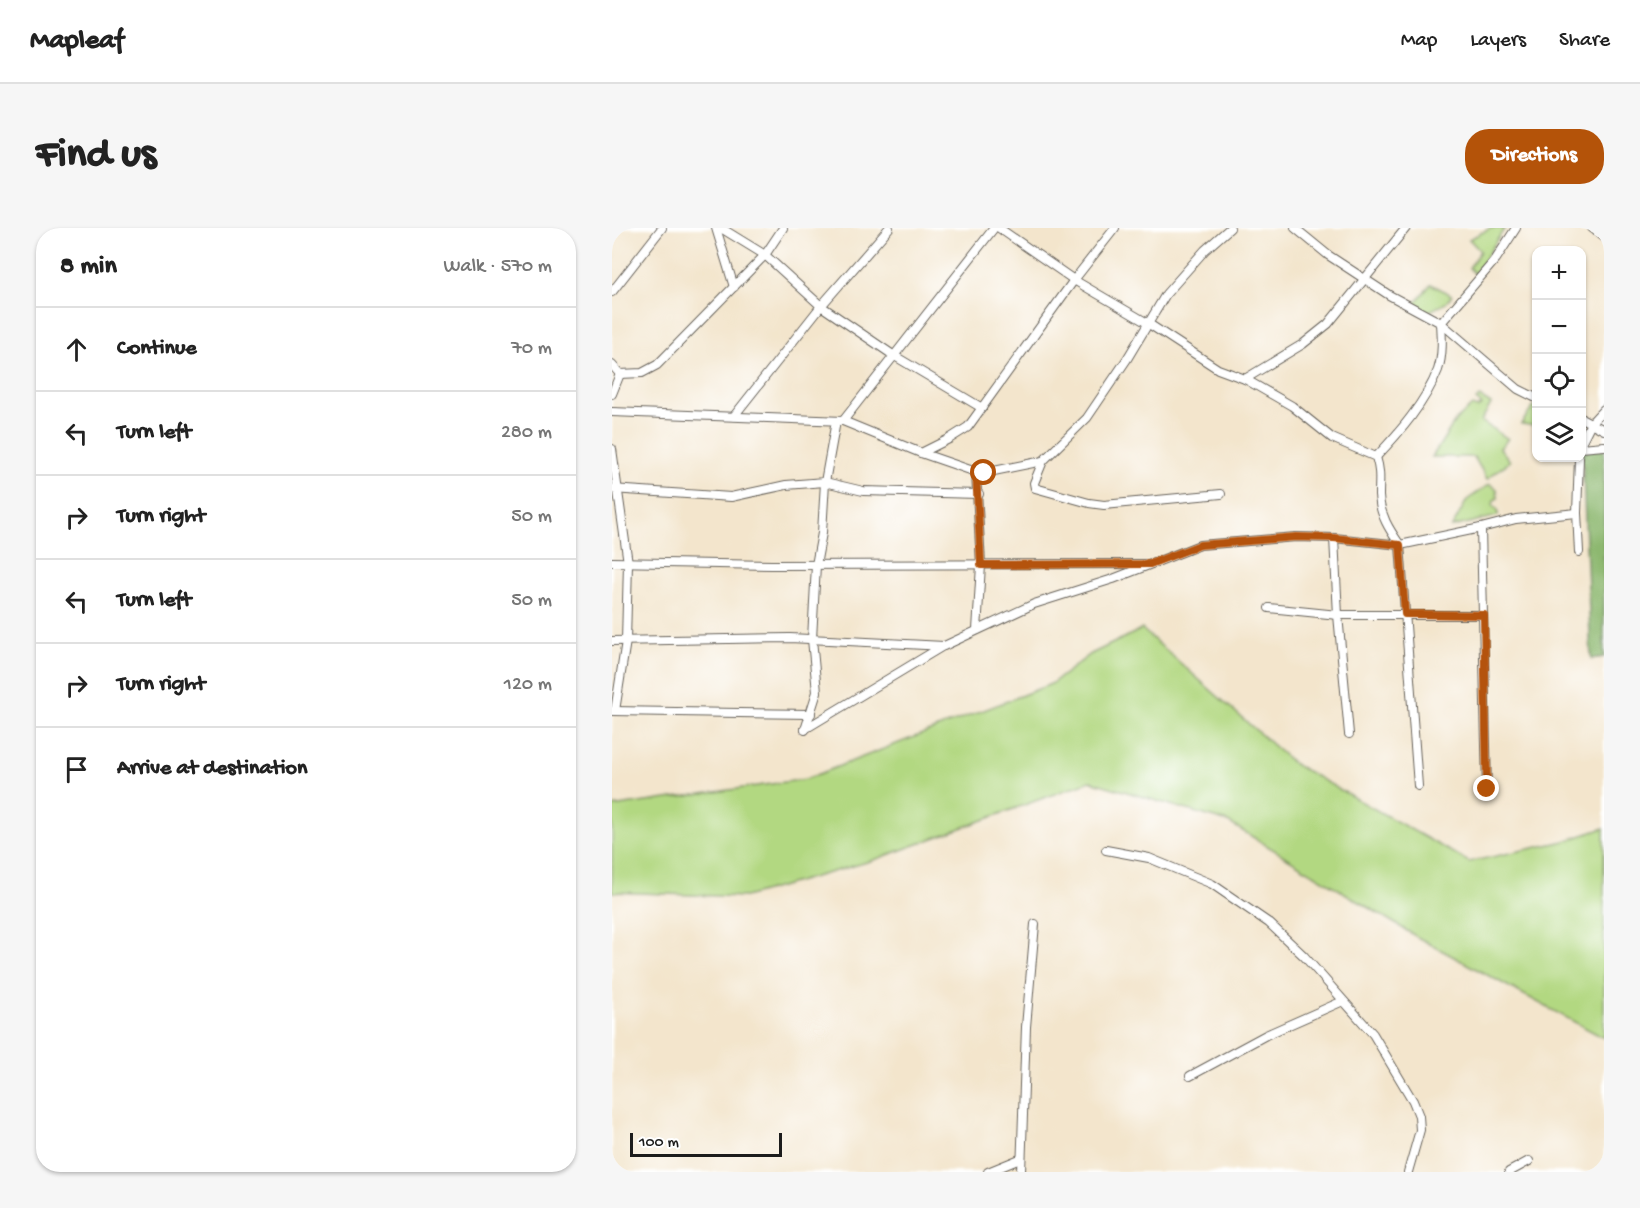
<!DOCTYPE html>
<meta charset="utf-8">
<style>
body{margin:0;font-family:"Gochi Hand",sans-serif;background:#f6f6f6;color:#222}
.controls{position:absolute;right:18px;top:18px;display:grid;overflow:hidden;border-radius:12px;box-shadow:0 2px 4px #0004}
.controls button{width:54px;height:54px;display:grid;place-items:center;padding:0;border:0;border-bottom:2px solid #e0e0e0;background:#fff;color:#222;font:30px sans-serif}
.scale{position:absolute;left:18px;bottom:15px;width:152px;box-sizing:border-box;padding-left:6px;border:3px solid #1c1c1c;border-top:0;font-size:16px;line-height:21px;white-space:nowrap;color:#1c1c1c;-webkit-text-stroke:4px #fff;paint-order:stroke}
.stop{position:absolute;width:18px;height:18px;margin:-14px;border:4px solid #b45309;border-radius:50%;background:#fff}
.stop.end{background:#b45309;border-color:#fff;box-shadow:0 2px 6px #0008}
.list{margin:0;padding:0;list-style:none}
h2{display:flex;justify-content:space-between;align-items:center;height:78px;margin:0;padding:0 24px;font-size:26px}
h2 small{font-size:20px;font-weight:400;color:#767676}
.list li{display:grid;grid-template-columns:39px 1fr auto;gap:18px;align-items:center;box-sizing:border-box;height:84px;padding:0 24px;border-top:2px solid #e0e0e0}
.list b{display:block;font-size:22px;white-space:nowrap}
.list em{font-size:20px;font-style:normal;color:#767676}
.icon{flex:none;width:33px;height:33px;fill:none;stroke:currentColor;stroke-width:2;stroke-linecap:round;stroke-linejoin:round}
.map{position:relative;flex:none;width:992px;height:944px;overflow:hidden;border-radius:24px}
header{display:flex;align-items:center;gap:36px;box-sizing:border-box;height:84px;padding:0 30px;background:#fff;border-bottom:2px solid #e0e0e0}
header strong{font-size:28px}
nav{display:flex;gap:33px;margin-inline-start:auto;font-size:21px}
.intro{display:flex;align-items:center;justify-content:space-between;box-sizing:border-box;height:144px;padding:0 36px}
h1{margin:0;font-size:42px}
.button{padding:15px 27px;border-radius:24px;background:#b45309;color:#fff;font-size:21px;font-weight:700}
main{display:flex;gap:36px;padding:0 36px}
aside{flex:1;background:#fff;border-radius:24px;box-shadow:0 2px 4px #0004}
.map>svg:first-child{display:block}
</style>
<header>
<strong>Mapleaf</strong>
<nav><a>Map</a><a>Layers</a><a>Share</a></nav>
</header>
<div class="intro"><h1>Find us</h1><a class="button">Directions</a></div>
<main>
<aside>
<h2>8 min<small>Walk · 570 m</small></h2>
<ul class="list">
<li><svg class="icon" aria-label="ahead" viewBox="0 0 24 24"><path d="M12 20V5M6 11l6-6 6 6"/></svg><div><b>Continue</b></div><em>70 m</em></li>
<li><svg class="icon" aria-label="left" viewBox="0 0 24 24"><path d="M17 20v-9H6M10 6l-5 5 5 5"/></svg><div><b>Turn left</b></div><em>280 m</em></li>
<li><svg class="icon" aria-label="right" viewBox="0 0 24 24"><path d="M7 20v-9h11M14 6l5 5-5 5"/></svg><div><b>Turn right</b></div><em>50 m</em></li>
<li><svg class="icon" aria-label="left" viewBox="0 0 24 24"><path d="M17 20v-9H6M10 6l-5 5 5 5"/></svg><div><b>Turn left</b></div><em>50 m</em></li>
<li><svg class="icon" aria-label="right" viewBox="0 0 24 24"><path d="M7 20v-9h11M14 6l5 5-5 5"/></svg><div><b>Turn right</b></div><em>120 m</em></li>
<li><svg class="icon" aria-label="arrive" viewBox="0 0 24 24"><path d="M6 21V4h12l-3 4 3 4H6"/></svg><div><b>Arrive at destination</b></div></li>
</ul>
</aside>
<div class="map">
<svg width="992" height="944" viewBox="0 0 992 944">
<rect width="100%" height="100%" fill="#fff"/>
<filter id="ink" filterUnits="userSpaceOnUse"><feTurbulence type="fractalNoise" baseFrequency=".0167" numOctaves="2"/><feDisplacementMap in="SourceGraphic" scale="12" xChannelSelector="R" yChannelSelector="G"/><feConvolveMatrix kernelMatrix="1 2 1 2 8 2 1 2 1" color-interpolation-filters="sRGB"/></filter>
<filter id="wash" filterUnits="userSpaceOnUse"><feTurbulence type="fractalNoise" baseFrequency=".008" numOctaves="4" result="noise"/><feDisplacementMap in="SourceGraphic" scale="24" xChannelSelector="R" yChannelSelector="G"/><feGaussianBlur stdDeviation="1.35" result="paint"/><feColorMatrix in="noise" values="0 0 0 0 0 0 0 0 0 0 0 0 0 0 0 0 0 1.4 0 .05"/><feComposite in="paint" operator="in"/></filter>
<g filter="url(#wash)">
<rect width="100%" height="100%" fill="#f3e5cc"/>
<g fill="#b2d881" stroke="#677a4e" stroke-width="1.5">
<path d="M879,0H893L863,46L857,40L868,23L857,11Z"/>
<path d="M819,56L840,67L834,75L814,85L801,77Z"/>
<path d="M868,169L879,176L869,193L896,211L888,220L898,233L875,251L862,229H820L843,193L860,178L865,180L870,177L864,172Z"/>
<path d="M924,175V198L909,196Z"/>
<path d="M878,256L885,261L886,270L882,272L881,278L886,282V288L840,299L855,272Z"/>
<path d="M530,401L682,536L857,634L953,613L992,600V810L805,709L616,594L478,553L262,632L133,669L0,664V579L194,551L439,456L479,426Z"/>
</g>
<path fill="#8db86f" stroke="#546a46" stroke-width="1.5" d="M992,221V429L979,431L970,223Z"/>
</g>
<g filter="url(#ink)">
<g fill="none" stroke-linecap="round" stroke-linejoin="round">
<g stroke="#67625a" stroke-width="10">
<g id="street">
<path d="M104,0L122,59"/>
<path d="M109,0L153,27L209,78L281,127L370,180"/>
<path d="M387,0L462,52L537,96L606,141L633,151L680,178L720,210L764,229C769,245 767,252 767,268C768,287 777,301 788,317L806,558"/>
<path d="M683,0L716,27L777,67L829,95L906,161L924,170"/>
<path d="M980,0L992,9"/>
<path d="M0,64L50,0"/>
<path d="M0,137L8,146"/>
<path d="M8,146L30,145L45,137L153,27L171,0"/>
<path d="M633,151L691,116L716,96L794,0"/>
<path d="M0,166L8,146"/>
<path d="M0,184L231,193L382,0"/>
<path d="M122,188L209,78L277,0"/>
<path d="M969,190L992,202"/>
<path d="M231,193L309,225L364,244L372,245L431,233L475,190L515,131L554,66L593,22L618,0"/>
<path d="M969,215L979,195L992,181"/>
<path d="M969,220L992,218"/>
<path d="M0,221L16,335L14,413L3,483"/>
<path d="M309,225L337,211L356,199L462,52L503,0"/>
<path d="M764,229C788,204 813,175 826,142C831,127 830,110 829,95L884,31L904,0"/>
<path d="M431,233L422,255L423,260L477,275L492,277L609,266"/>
<path d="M364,244L369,337L365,402"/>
<path d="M0,261L119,269L174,257L213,254L224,193"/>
<path d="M869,300L875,561"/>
<path d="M722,310L726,387L737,506"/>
<path d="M967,324L965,285L967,230"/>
<path d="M0,334L160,337L532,336"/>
<path d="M657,380L726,387H871"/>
<path d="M0,413L178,410L332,418L422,376L501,351L588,317L684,309L722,310L788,317L869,300L904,291L965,285"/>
<path d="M0,483L199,486"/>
<path d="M193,501L331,418"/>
<path d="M193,502L205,464L200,411L204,337L210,305L213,254L251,263L367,266"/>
<path d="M494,622L537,630L600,656L657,695L692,728L761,806L801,873L807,888L808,902L796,944"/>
<path d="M578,848L654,807L731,773"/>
<path d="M376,944L408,931"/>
<path d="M409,944L414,799L423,696"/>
<path d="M897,944L917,933"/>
</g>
</g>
<use href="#street" stroke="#fff" stroke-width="8"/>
</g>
</g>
<g fill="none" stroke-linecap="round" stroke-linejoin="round" filter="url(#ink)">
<path stroke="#b45309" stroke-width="8" d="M372,245L364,244L369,337L538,336L588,317L684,309L722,310L788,317L793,386L872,387L875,561"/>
</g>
</svg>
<div class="controls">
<button>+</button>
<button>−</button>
<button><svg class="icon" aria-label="locate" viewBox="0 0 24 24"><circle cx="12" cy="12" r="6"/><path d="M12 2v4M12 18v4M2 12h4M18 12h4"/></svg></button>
<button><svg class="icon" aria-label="layers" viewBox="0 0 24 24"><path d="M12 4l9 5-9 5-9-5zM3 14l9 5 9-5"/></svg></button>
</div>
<div class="scale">100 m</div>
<div class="stop" style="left:372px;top:245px"></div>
<div class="stop end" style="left:875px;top:561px"></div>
</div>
</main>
